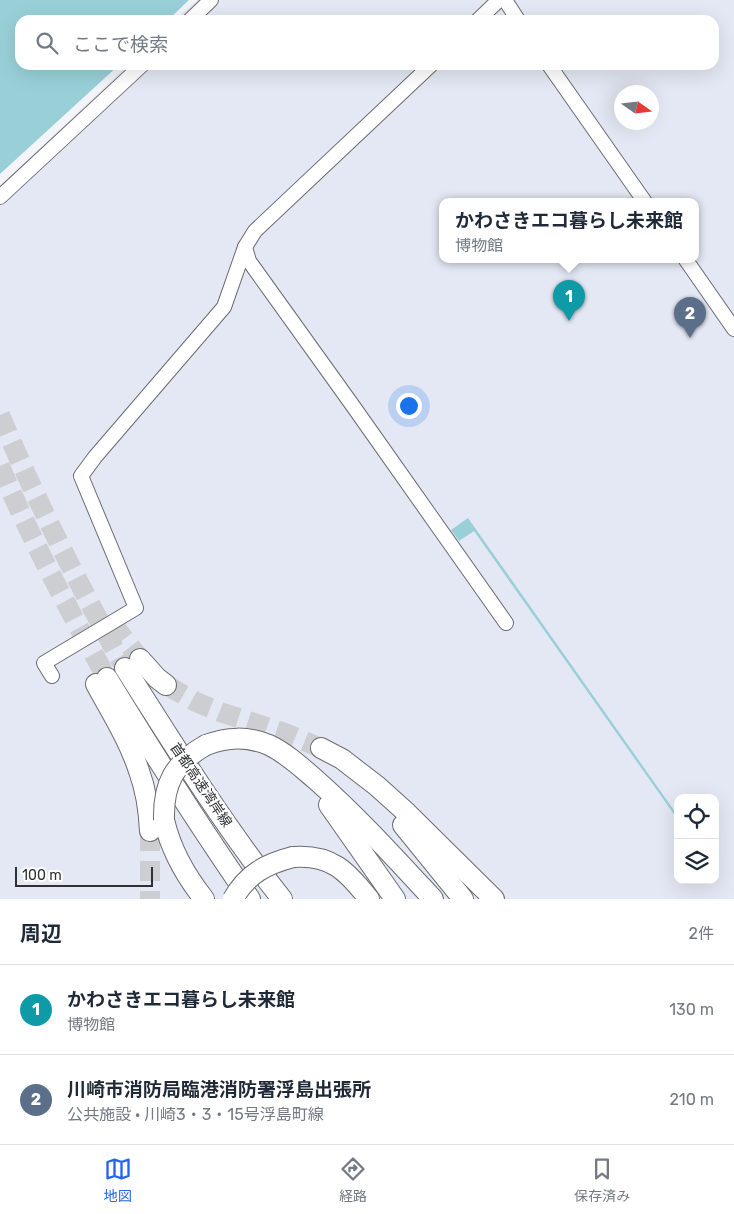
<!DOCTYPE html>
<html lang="ja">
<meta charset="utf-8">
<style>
body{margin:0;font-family:Rubik,"Noto Sans JP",sans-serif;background:#f2f2f3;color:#1f2937}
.controls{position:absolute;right:15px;bottom:15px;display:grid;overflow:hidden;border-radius:10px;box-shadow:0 5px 20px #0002}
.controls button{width:45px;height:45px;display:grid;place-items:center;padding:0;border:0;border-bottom:1px solid #e0e1e3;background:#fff;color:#1f2937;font:25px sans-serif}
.compass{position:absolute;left:614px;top:85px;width:45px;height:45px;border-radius:50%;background:#fff;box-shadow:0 5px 20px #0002;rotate:104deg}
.scale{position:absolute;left:15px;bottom:12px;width:138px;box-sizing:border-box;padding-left:5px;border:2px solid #2f3032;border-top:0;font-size:14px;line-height:18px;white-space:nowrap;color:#2f3032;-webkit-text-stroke:4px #fff;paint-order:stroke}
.you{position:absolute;left:408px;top:405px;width:18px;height:18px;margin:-12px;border:4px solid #fff;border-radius:50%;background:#1a73e8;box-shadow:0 0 0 8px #1a73e833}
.badge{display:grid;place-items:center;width:32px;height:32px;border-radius:50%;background:#2563eb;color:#fff;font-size:16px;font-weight:700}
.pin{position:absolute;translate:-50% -41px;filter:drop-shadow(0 1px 2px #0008)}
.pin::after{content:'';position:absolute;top:26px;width:18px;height:15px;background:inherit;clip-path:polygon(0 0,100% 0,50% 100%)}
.popup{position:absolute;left:439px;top:198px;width:260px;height:65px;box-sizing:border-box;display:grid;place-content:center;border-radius:10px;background:#fff;filter:drop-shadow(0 1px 4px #0005);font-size:16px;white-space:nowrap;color:#747a83}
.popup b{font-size:19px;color:#1f2937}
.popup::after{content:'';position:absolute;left:50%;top:100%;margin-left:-10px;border:10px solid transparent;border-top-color:#fff}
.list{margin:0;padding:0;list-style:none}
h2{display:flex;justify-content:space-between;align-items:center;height:65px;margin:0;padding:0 20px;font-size:21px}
h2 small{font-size:16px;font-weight:400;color:#747a83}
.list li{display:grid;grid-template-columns:32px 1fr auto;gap:15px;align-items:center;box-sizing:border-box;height:90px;padding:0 20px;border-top:1px solid #e0e1e3}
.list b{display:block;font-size:19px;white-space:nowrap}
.list p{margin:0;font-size:16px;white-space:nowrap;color:#747a83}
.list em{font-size:16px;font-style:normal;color:#747a83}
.icon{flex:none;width:28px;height:28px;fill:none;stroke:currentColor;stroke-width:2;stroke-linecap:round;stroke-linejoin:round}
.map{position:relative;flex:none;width:734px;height:899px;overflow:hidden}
.search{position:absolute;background:#fff;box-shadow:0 5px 20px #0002;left:15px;right:15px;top:15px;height:55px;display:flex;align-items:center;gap:12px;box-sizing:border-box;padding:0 18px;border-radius:15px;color:#747a83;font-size:19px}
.sheet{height:245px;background:#fff}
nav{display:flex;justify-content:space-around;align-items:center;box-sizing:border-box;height:70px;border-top:1px solid #e0e1e3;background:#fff;font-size:14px;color:#747a83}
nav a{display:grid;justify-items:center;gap:2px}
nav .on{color:#2563eb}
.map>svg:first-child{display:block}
</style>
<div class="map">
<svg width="734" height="899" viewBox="0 0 734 899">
<rect width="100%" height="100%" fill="#f4f5fa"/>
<path fill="#e4e8f4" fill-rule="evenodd" d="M197,0H734V899H0V186L128,65H714V20H175ZM622,92H652V122H622ZM443,202H695V260H443ZM678,798H715V880H678Z"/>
<g fill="#99d0d8">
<path d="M0,0H189L168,20H20V65H119L0,174Z"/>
<path d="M468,518L678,816V820L474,531L459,541L451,530Z"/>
</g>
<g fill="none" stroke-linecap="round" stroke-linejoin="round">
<g stroke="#cdced2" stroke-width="20" stroke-dasharray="20 10" stroke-linecap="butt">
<path d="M0,415C37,502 79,586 125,668"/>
<path d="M0,466C31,539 68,609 107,678"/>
<path d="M112,623L140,659"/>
<path d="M166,685L196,702L220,712L285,733L321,748"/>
<path d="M150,831V899"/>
</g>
<g stroke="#6a6c70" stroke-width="16">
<g id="minor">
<path d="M505,0L518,20"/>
<path d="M190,20L211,0"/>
<path d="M478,20L499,0"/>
<path d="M431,65L255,231L245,247L249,261L353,406L506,623"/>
<path d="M549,65L645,202"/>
<path d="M0,197L142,65"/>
<path d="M686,260L734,329"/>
<path d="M52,676L44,663L136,608L81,476L95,457L224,307L245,247"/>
</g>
</g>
<g stroke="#6a6c70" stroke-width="22">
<g id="highway">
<path d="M140,659L157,678L166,685"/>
<path d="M125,668C175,747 224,826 282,899"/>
<path d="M107,678C153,753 200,827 250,899"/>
<path d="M96,684C111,712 129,740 139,771C146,790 149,810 150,831"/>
<path d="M206,745C228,737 247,736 269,745C286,753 301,767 315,779C357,816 395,858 433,899"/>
<path d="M321,748L342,759L377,786L407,813L494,899"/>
<path d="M329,805L395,899"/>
<path d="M164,820C171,851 185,875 204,899"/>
<path d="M403,825L463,899"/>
<path d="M293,857C331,854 347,871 369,899"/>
</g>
</g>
<use href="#minor" stroke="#fff" stroke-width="14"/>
<use href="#highway" stroke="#fff" stroke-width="20"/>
<g stroke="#6a6c70" stroke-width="22" stroke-linecap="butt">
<g id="highway-bridge">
<path d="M164,820C163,784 174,763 206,745"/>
<path d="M233,899C247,874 266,864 293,857"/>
</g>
</g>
<use href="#highway-bridge" stroke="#fff" stroke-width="20"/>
</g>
<g text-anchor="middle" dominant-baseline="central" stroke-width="4.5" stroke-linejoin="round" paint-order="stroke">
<g font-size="14" fill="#2f3032" stroke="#fff">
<text transform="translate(201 785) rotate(56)">首都高速湾岸線</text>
</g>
</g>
</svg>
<div class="controls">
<button><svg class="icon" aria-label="locate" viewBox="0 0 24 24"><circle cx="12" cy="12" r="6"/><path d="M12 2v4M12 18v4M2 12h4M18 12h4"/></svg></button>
<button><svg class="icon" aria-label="layers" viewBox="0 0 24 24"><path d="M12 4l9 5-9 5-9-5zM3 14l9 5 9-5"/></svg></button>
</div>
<svg class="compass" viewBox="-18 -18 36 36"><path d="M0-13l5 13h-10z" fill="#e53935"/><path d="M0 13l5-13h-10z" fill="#747a83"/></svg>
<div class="scale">100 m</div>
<div class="you"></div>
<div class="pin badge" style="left:569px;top:321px;background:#0f9aa8">1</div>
<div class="popup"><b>かわさきエコ暮らし未来館</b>博物館</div>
<div class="pin badge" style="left:690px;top:338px;background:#5c6f8a">2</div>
<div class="search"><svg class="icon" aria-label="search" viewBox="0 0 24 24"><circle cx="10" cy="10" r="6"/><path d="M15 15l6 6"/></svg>ここで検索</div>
</div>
<section class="sheet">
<h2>周辺<small>2件</small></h2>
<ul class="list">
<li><span class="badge" style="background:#0f9aa8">1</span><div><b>かわさきエコ暮らし未来館</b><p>博物館</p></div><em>130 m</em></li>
<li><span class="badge" style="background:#5c6f8a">2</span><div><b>川崎市消防局臨港消防署浮島出張所</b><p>公共施設 · 川崎3・3・15号浮島町線</p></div><em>210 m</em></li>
</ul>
</section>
<nav>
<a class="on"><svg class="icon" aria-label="map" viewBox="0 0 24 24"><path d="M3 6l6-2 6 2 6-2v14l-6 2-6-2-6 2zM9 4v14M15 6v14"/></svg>地図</a>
<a><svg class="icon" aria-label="directions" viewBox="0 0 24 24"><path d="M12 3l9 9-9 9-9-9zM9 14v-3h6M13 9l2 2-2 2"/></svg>経路</a>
<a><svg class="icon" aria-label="saved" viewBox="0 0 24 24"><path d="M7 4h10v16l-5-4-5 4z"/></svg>保存済み</a>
</nav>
